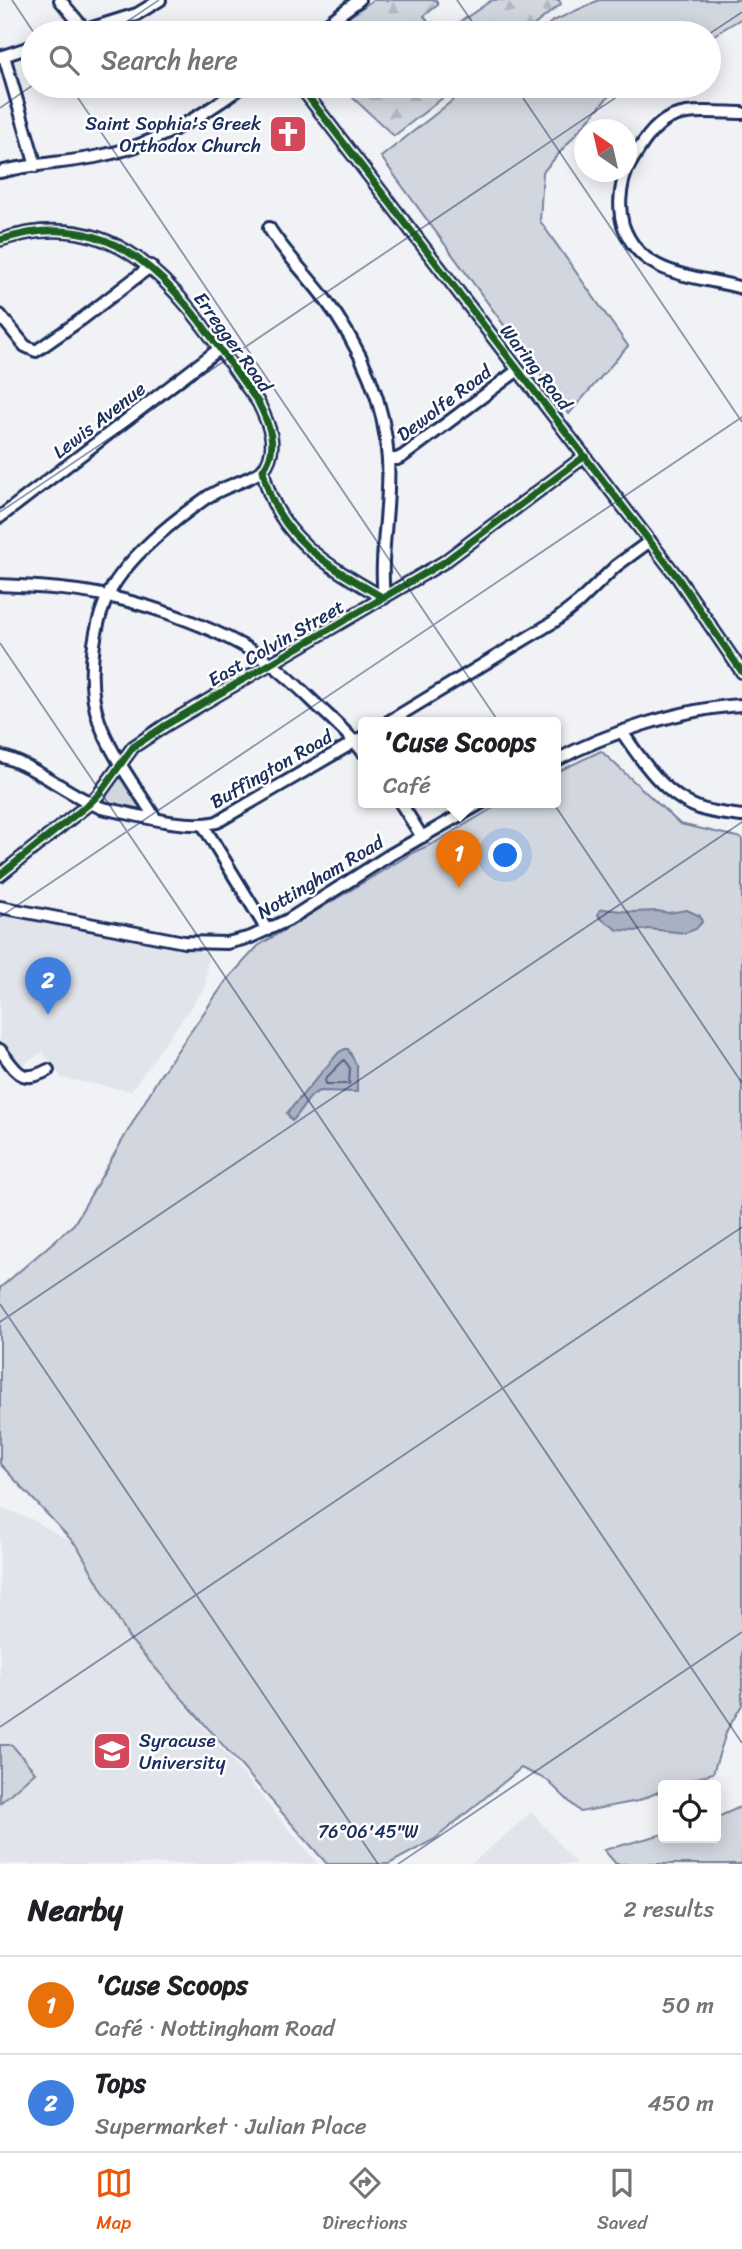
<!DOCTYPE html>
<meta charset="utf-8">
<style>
body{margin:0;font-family:Sriracha,sans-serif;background:#f2f2f2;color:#202124}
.controls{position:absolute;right:21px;bottom:21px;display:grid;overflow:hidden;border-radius:7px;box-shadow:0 4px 18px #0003}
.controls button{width:63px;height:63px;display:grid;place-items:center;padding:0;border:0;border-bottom:2px solid #e0e0e0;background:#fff;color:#202124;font:35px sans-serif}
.compass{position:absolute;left:574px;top:119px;width:63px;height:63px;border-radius:50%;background:#fff;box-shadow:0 4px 18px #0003;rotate:326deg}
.you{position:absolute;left:506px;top:856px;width:24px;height:24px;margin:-18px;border:5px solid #fff;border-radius:50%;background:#1a73e8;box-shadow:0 0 0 10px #1a73e833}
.badge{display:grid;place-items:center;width:46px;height:46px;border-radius:50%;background:#ea580c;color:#fff;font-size:23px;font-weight:700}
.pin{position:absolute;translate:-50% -58px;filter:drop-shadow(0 2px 4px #0008)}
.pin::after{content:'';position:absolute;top:37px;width:24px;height:21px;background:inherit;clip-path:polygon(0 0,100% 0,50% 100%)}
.popup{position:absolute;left:358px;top:717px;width:203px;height:91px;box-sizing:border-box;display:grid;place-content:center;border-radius:7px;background:#fff;filter:drop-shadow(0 2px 5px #0005);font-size:23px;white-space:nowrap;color:#757577}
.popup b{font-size:26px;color:#202124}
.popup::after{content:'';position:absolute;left:50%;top:100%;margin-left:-14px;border:14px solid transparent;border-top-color:#fff}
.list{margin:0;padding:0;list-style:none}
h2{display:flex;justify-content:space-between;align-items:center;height:91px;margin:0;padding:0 28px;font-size:30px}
h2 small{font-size:23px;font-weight:400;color:#757577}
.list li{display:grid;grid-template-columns:46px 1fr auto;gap:21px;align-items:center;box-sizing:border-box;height:98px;padding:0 28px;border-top:2px solid #e0e0e0}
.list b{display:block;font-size:26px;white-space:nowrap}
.list p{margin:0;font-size:23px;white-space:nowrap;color:#757577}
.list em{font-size:23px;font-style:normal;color:#757577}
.icon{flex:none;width:38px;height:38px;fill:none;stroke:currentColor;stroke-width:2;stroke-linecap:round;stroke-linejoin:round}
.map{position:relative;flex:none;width:742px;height:1864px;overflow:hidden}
.search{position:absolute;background:#fff;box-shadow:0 4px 18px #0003;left:21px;right:21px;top:21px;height:77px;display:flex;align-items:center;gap:18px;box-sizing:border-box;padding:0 24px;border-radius:38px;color:#757577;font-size:26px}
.sheet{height:287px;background:#fff}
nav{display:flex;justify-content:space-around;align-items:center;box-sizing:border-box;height:98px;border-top:2px solid #e0e0e0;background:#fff;font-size:19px;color:#757577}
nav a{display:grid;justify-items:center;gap:4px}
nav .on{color:#ea580c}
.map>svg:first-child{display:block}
</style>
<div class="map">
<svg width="742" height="1864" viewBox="0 0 742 1864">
<defs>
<pattern id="forest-firs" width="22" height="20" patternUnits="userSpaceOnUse" patternTransform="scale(1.75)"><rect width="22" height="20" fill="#d2d6df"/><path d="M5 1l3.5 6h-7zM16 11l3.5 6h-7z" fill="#b4b8c2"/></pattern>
</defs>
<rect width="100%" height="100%" fill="#f1f2f5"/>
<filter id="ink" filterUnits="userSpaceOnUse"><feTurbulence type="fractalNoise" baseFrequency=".0143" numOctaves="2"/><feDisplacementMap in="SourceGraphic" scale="14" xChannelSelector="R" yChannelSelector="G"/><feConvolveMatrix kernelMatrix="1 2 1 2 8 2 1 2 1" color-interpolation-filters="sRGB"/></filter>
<g filter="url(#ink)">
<g fill="#e1e4ea">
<path d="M0,914L208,953L205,987L131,1091L62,1078L43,1052L19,1067L0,1041Z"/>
<path d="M0,1507L31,1519L77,1545L129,1638L318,1864H0Z"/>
<path d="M532,1812L576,1864H471Z"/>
</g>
<g fill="#d2d6df" stroke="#76829e" stroke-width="2">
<path d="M599,0H742V18L709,38V33H537L553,21Z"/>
<path d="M471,86H621L615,89L543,172L540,221L628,346L569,414L381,157Z"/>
<path d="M601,751L680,824L742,838V1705L727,1730L713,1773L675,1785H663V1790L638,1801L580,1812L547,1780L521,1768L435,1839L389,1864H327L129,1638L78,1547L0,1464V1288L74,1224L159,1077L226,981L258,946L414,852L434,843L503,802H555V773Z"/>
<path d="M116,776H123L141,807L139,811L102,803L101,797Z"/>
<path d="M0,1745H12L35,1772L0,1803Z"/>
<path d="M742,1806V1864H616L604,1850L663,1834V1838H716V1818Z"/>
</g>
<g fill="url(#forest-firs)" stroke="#76829e" stroke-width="2">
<path d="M373,0H436L438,5L424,16L436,33H327Z"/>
<path d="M492,0H559L561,4L524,33H444Z"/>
<path d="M339,86H458L394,136L353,98L350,92H344Z"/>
</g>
<g fill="#a8b0c2" stroke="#707c9a" stroke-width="2">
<path d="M603,909L631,912L658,911L668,913L687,910L700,916L702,922L696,929L685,933L649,929L635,931L618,930L600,918L598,915L600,910Z"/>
<path d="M345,1049H348L357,1066V1092L319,1091C307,1096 302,1112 292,1121L287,1113L339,1052Z"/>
</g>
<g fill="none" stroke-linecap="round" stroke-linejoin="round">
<path stroke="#536386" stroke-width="2" d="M344,1060L350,1068L349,1084H326L325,1079Z"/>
<g stroke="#1b2f5e" stroke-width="16">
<g id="minor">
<path d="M60,0L85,30"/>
<path d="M76,33L137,14L160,0"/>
<path d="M315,33L359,0"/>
<path d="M4,56L36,166"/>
<path d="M0,57L33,46"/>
<path d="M300,86L678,578L742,672"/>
<path d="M626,171C662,106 674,111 742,113"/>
<path d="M0,172C31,164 64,163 95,157C151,147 198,119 243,86"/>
<path d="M626,172C620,188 618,208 623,225C641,278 697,275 742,288"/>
<path d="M269,228C284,252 305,273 322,295C359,344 385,398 388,460C391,506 379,552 384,598"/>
<path d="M0,240C133,197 191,312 258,402C269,424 280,448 263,470C275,537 330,567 384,598"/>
<path d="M0,315L25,346L36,351L82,319L151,266"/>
<path d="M388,459H397L403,456L518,370"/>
<path d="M0,517L219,349"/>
<path d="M0,585C35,587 72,588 107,596C158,607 222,630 266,660C285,673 301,690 318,706C334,721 350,735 363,752"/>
<path d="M388,722L555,621L578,603L616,566L650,541"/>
<path d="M622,732C641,760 665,796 699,808C712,813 728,814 742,816"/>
<path d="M0,756C37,766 66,794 102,808C136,814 184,830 217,822L363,737"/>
<path d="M555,761C606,733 684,708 742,705"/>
<path d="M400,802L422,837"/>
<path d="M155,818C136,787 111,755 99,721C84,677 93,609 122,573C144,544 176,519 206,498C223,486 246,482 263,470"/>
<path d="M203,825L267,930"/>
<path d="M0,875L90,803L99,794L133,747L166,725L444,562L585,456"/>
<path d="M0,907L184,942L227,943L251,937L288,920L390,855L483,802"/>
<path d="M0,1050C17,1071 20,1085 48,1070"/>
</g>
</g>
<use href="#minor" stroke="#fff" stroke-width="10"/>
<g stroke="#fff" stroke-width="11">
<g id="cycleway">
<path d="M300,86L678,578L742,672"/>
<path d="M0,240C133,197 191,312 258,402C269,424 280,448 263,470C275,537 330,567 384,598"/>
<path d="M0,875L90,803L99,794L133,747L166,725L444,562L585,456"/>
</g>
</g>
<use href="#cycleway" stroke="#1b5e20" stroke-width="7"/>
</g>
</g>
<path fill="none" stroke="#1b2f5e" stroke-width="2" stroke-opacity="0.45" d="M12,0L34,33M457,0L480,33M110,33L159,0M709,34L742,12M70,86L742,1083M515,86L742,422M0,108L33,85M0,512L633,86M0,643L742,1743M0,917L742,417M0,1304L378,1864M0,1322L742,822M0,1727L742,1227M398,1864L742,1632"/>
<defs>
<g id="church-square" transform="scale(2.0125)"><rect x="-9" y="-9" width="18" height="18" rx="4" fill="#d1495b" stroke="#fff"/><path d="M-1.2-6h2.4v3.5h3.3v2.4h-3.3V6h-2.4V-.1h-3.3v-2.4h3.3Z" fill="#fff"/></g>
<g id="university-square" transform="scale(2.0125)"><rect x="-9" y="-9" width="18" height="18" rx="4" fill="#d1495b" stroke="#fff"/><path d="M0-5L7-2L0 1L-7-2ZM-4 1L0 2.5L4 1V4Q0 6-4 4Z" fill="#fff"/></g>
</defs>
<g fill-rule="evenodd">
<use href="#church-square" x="288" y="134"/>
<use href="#university-square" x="112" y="1751"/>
</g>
<g text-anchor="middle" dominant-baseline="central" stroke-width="5" stroke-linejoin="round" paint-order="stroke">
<g font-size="19" fill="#1b2f5e" stroke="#fff" text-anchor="end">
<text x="261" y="123">Saint Sophia's Greek<tspan x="261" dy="22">Orthodox Church</tspan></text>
<text x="139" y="1740" text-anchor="start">Syracuse<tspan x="139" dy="22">University</tspan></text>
</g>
<g font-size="19" fill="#1b2f5e" stroke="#fff">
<text transform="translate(233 342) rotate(54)">Erregger Road</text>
<text transform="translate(536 367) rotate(52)">Waring Road</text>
<text transform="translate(444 403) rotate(-37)">Dewolfe Road</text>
<text transform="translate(99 420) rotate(-38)">Lewis Avenue</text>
<text transform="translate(276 643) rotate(-30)">East Colvin Street</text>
<text transform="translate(271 769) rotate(-30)">Buffington Road</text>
<text transform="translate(320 877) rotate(-31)">Nottingham Road</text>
</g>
</g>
<g font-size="18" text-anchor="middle" fill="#1b2f5e" stroke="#fff" stroke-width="5" stroke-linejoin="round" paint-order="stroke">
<text x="368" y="1838">76°06'45"W</text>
</g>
</svg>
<div class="controls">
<button><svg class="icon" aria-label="locate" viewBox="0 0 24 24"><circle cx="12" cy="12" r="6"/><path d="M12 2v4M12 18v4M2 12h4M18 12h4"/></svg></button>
</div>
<svg class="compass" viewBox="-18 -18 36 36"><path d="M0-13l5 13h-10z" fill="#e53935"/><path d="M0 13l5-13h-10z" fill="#757577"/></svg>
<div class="you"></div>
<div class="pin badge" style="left:459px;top:888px;background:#e8710a">1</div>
<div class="popup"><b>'Cuse Scoops</b>Café</div>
<div class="pin badge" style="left:48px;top:1015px;background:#3f7fe0">2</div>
<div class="search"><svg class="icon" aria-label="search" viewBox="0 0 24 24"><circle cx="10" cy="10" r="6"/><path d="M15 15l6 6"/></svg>Search here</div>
</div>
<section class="sheet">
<h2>Nearby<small>2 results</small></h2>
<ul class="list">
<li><span class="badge" style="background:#e8710a">1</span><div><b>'Cuse Scoops</b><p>Café · Nottingham Road</p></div><em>50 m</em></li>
<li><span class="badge" style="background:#3f7fe0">2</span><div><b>Tops</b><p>Supermarket · Julian Place</p></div><em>450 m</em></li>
</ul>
</section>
<nav>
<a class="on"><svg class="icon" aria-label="map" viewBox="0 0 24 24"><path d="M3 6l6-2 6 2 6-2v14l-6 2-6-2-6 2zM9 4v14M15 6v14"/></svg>Map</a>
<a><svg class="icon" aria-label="directions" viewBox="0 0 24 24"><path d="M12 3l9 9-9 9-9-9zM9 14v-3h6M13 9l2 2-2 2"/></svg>Directions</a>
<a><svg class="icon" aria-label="saved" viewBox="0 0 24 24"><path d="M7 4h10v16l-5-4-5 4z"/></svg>Saved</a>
</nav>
